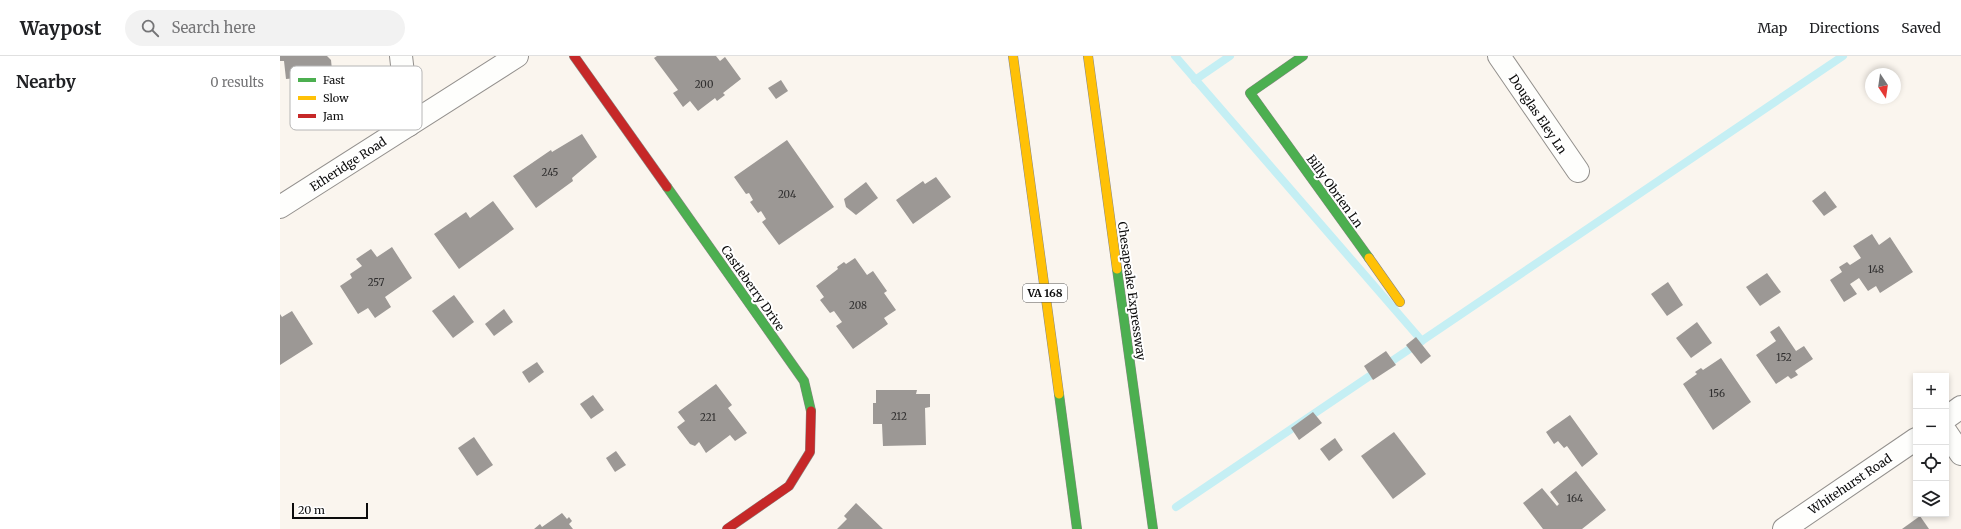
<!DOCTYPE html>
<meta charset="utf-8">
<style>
body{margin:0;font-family:Merriweather,serif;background:#f2f2f2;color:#202124}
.controls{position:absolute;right:12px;bottom:12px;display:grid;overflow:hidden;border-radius:0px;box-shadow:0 2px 6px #0003}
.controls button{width:36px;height:36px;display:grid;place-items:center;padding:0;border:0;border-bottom:1px solid #e0e0e0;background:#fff;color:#202124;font:20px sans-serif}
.compass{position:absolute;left:1585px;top:12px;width:36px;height:36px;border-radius:50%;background:#fff;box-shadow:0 2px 6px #0003;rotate:167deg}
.scale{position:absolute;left:12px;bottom:10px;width:76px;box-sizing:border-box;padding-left:4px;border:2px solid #0b0b0b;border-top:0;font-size:11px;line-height:14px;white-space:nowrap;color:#0b0b0b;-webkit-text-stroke:3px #fff;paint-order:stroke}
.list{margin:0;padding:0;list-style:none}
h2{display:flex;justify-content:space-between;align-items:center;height:52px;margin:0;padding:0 16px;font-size:17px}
h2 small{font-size:13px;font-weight:400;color:#757577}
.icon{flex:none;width:22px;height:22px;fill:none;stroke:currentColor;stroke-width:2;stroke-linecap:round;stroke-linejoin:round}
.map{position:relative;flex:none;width:1681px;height:473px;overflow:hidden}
header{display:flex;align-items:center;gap:24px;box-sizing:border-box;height:56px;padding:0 20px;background:#fff;border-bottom:1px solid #e0e0e0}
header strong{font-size:19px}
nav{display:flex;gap:22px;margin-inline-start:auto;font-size:14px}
.search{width:280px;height:36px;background:#f2f2f2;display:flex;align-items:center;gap:10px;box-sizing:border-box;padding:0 14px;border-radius:22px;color:#757577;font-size:15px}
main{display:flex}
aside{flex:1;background:#fff}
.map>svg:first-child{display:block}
</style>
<header>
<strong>Waypost</strong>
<div class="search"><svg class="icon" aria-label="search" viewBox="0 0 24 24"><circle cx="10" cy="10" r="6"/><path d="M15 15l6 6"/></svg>Search here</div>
<nav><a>Map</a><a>Directions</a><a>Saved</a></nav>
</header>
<main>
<aside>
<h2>Nearby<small>0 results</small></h2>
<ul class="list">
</ul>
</aside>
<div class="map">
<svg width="1681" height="473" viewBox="0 0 1681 473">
<rect width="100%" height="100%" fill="#faf5ee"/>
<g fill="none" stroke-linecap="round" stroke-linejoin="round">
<g stroke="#c5eff4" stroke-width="8">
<path d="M895,0L1142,285"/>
<path d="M915,24L950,0"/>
<path d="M896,451L1563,0"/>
</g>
</g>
<g fill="#9c9895">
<path d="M0,0H47L51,4L52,14L49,19L6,23L4,5H0Z"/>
<path d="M377,0H436L440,5L445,1L461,23L443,37L445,39L437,45L435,42L418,55L410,45L403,51L393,37L398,34L374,2Z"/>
<path d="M501,24L508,35L496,43L488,32Z"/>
<path d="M302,78L317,101L292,122L293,125L256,152L233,120L271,94L272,96Z"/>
<path d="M507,84L554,151L499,189L482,166L486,163L481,155L478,157L470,146L473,144L469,137L466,138L454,121Z"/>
<path d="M656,121L671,141L633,168L616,144L643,125L645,128Z"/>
<path d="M586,126L598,142L576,159L566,151L564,143Z"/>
<path d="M1545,135L1557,151L1544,160L1532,145Z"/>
<path d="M213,145L234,173L179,213L154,178L186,156L190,162Z"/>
<path d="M1592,178L1599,189L1610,181L1633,216L1600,237L1596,230L1588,235L1579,222L1570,228L1577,238L1564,246L1550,224L1562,216L1559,211L1567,206L1570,209L1581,202L1573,190Z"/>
<path d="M112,191L132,222L105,241L111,251L95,262L88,252L78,258L60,230L72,222L70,218L82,210L76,203L91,193L97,201Z"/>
<path d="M575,202L587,219L593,215L607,235L604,237L616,254L604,262L608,268L573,293L556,270L562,266L554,255L550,257L540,244L544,241L536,230L558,213L557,211L564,206L566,208Z"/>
<path d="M1487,217L1501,236L1480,250L1466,231Z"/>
<path d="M1388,226L1403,249L1387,260L1371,238Z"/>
<path d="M174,239L194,266L173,282L152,255Z"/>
<path d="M224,253L233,266L214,280L205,268Z"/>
<path d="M12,255L33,288L0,309V258L2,261Z"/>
<path d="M1417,266L1432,287L1411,302L1396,282Z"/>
<path d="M1499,270L1516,295L1524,290L1533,303L1515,315L1518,319L1511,323L1508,320L1496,328L1476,299L1496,285L1490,276Z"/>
<path d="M1136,281L1151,300L1141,308L1126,289Z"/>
<path d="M1106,295L1116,309L1093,324L1084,310Z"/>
<path d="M1441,302L1471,346L1433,374L1403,328L1417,318L1415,316L1421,312L1423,314Z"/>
<path d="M257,306L264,316L249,327L242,316Z"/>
<path d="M436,328L452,349L448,352L467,377L455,385L450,379L426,397L419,386L415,390L410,388L397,371L405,365L398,356Z"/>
<path d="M596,334H637L636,338H650V351L645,352L646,389L603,390L602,368H593V347H596Z"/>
<path d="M313,339L324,354L311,363L300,348Z"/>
<path d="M1033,356L1042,367L1019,384L1011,372Z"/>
<path d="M1290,359L1318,398L1302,411L1287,390L1284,392L1278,385L1274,388L1266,376Z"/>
<path d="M1114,376L1146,418L1113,443L1081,400Z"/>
<path d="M194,381L213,409L197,420L178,392Z"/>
<path d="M1055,382L1063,394L1049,405L1040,393Z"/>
<path d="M336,395L346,409L335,416L326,402Z"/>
<path d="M1296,415L1326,454L1302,473H1263L1243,447L1262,432L1277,450L1279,448L1270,436Z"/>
<path d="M576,447L603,473H557L567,463L564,460Z"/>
<path d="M282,457L287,463L289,461L292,465L289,468L293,473H254L260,468L262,471Z"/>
<path d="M1640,460L1649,473H1622Z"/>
</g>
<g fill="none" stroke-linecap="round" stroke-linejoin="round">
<g stroke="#93908d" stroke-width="24">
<g id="street">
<path d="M121,0L129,69"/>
<path d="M1219,0L1298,115"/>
<path d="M0,151L237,0"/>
<path d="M1666,362L1681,351"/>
<path d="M1666,376L1681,398"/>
<path d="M1504,473L1636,383"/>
</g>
</g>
<g stroke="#898784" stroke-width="10">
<g id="fast">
<path d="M1023,0L970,37L1089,202"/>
<path d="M387,131L524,325L531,355"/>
<path d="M837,213L873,473"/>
<path d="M779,338L797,473"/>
</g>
</g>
<g stroke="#898784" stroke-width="10">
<g id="slow">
<path d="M733,0L779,338"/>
<path d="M808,0L837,213"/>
<path d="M1089,202L1120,246"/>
</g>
</g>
<g stroke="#898784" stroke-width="10">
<g id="jam">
<path d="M294,0L387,131"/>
<path d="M447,473L509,430L530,396L531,355"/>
</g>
</g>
<use href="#street" stroke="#fefefc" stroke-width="22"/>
<use href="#fast" stroke="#4caf50" stroke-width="9"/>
<use href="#slow" stroke="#ffc107" stroke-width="9"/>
<use href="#jam" stroke="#c62828" stroke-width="9"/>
</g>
<g text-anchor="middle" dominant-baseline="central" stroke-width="4" stroke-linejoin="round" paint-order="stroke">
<g font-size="10" fill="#2f2e2e">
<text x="424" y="28">200</text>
<text x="270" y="116">245</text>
<text x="507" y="138">204</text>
<text x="1596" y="213">148</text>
<text x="96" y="226">257</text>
<text x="578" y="249">208</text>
<text x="1504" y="301">152</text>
<text x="1437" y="337">156</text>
<text x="619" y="360">212</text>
<text x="428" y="361">221</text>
<text x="1295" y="442">164</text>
</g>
<rect fill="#fff" stroke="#545454" stroke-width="1" x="743" y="228" width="44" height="18" rx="3"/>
<g font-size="11" font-weight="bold" fill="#0b0b0b">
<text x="765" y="237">VA 168</text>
</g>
<g font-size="12" fill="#0b0b0b" stroke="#fff">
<text transform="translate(1258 58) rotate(56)">Douglas Eley Ln</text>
<text transform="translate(68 108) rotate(-33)">Etheridge Road</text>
<text transform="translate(1055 135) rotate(54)">Billy Obrien Ln</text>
<text transform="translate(473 232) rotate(55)">Castleberry Drive</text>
<text transform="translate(852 235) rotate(82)">Chesapeake Expressway</text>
<text transform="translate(1570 428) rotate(-34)">Whitehurst Road</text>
</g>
</g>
<rect x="10" y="10" width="132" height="64" rx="6" fill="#fff" stroke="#b6b6b6" stroke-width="1"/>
<rect x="18" y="22" width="18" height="4" fill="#4caf50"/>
<rect x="18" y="40" width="18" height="4" fill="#ffc107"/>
<rect x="18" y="58" width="18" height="4" fill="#c62828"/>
<g font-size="11" fill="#0b0b0b">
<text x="43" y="28">Fast</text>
<text x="43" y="46">Slow</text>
<text x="43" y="64">Jam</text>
</g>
</svg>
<div class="controls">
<button>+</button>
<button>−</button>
<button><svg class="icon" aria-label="locate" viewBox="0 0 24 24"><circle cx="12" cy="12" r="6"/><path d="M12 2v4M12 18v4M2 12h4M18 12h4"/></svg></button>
<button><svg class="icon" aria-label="layers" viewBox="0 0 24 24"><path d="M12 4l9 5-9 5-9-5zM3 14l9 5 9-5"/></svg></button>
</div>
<svg class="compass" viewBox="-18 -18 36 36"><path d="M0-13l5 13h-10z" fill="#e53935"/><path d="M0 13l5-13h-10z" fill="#757577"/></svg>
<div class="scale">20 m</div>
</div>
</main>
